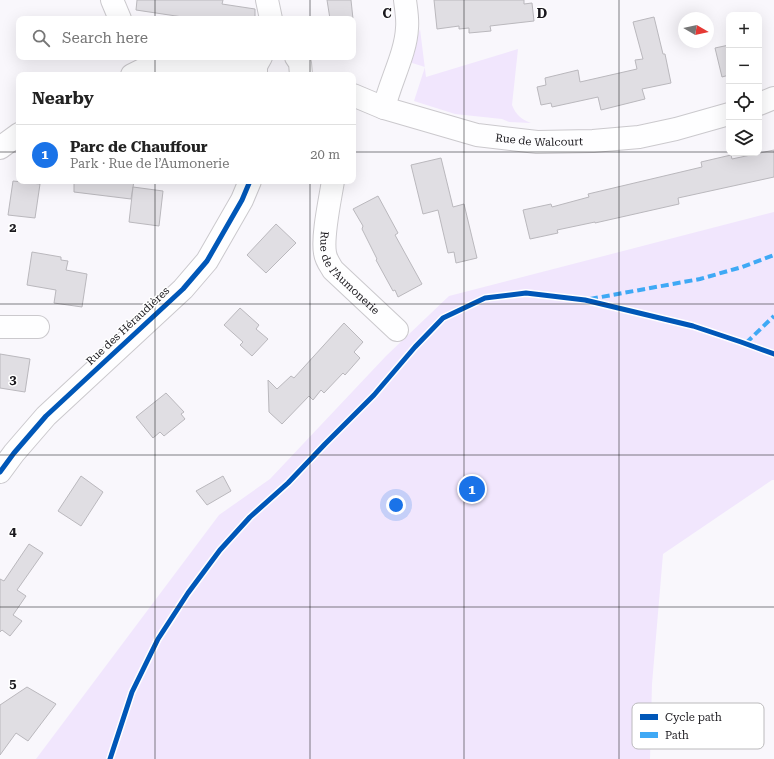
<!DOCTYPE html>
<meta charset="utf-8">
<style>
body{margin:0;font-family:"Roboto Serif",serif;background:#f2f2f2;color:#222}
.controls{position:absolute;right:12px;top:12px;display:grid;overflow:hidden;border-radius:8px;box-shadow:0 4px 16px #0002}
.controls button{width:36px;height:36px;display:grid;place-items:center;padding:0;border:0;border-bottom:1px solid #e0e0e0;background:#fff;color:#222;font:20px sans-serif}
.compass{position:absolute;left:678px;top:12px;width:36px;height:36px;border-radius:50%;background:#fff;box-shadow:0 4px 16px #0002;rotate:99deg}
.you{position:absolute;left:396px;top:505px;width:14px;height:14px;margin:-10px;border:3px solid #fff;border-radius:50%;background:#1a73e8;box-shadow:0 0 0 6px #1a73e833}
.badge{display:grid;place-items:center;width:26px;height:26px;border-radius:50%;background:#1a73e8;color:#fff;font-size:13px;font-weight:700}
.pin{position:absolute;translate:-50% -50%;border:2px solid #fff;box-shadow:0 1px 4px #0006}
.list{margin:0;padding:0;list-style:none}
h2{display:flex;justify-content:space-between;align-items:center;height:52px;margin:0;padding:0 16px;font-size:17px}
h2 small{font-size:13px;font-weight:400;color:#767676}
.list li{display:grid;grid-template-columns:26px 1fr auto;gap:12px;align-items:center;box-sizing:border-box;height:60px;padding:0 16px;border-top:1px solid #e0e0e0}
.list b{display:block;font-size:15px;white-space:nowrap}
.list p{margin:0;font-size:13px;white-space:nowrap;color:#767676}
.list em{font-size:13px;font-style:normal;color:#767676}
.icon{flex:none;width:22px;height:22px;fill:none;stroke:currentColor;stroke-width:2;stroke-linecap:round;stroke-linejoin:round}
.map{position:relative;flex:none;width:774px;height:759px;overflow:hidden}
.search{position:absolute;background:#fff;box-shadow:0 4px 16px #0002;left:16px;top:16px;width:340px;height:44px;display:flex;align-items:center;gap:10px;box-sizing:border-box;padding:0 14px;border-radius:8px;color:#767676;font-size:15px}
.panel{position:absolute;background:#fff;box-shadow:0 4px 16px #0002;left:16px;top:72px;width:340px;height:112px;border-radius:8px}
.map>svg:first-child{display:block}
</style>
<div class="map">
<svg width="774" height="759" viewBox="0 0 774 759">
<rect width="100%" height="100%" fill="#f9f7fc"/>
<g fill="#f1e6fd">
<path d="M420,29L426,77L518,49L512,105C516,115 521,119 531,123L509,122L502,119L455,114L414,101L425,67L409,62Z"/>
<path d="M774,212V480H772L663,554L652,684L650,759H36L219,515L270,479L386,356L449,296Z"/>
</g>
<g fill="#e0dee3" stroke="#bab8bd">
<path d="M137,0H223L222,4L255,9V19H196L136,10Z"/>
<path d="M327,0H351L353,19H330Z"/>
<path d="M434,0H524V4L532,3L534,21L490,26L491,31L469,33V28L459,29V26L437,29Z"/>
<path d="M654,17L663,54H665L671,83L642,89L645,99L601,110L598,97L552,107L551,103L541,105L537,87L546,85L545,78L578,70L580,82L637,69L635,60L643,59L633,22Z"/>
<path d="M729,45V75L722,77L715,48Z"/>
<path d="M774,150V177L678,198L679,204L595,223V222L557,230L558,233L530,239L523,210L551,204L552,207L589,197L588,194L702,167L701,162L731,155L732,159Z"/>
<path d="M441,158L453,207L464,204L477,258L456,263L454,252L448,253L438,210L423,214L411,165Z"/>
<path d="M13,181L40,184L35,218L8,215Z"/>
<path d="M74,181H134L131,199L74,192Z"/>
<path d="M133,187L163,191L159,226L129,222Z"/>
<path d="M378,196L398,233L395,235L422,284L398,297L395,290L393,291L376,260L377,259L362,229L363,226L353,209Z"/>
<path d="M276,224L296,243L266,273L247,255Z"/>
<path d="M32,252L61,257V260L68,261L66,270L87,274L82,307L54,303L56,290L27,285Z"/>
<path d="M240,308L259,325L256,329L268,339L252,356L240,345L243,342L224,325Z"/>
<path d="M344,323L363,342L354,352L360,358L345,375L343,373L324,393L321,390L313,400L309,396L282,424L269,412L268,380L277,389L291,376L294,378Z"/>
<path d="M0,354L30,359L25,392L0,388Z"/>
<path d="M166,393L184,412L181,414L185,419L164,436L160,432L153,438L136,417Z"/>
<path d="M81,476L103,492L81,526L58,511Z"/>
<path d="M223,476L231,491L207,505L196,491Z"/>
<path d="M29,544L43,553L17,590L26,596L13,615L22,621L10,636L2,630L0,632V579L4,581Z"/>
<path d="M27,687L56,704L28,741L16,733L0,755V705Z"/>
</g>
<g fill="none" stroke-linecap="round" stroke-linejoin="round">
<g stroke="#cbc9cd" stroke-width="24">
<g id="street">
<path d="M112,0L120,19"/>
<path d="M132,75L142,70L231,69L255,71"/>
<path id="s1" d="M353,95L384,108L477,135L537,142L593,141L639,137L676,129L729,114"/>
<path d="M759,104L774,98"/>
<path d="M384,108C390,82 406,53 407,28C408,19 406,9 405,0"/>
<path d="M0,148L19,134"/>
<path id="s2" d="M333,181C330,200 322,236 325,253C326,260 330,265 333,270L397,330"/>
<path d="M0,327H38"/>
</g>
</g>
<g stroke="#cbc9cd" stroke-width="24">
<g id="secondary">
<path d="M267,0L271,19"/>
<path d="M296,57L300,63L301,75"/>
<path d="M256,75V66L261,57"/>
<path d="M0,472L14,453L46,416L183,289L207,261L242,200L250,181"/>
</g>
</g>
<use href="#street" stroke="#fefeff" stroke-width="22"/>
<use href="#secondary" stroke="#fefeff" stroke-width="22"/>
<g stroke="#3fa9f5" stroke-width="4" stroke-dasharray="8 4" stroke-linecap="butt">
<path d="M590,299L700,279L742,267L774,255"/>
<path d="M746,343L774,316"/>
</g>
<g stroke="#fff" stroke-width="8">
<g id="cycleway">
<path d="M0,472L14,453L46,416L183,289L207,261L242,200L250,181"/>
<path d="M110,759L132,692L158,639L188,593L220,550L250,517L288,483L325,444L374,395L415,347L443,318L485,298L526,293L585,300L693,326L741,342L774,354"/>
</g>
</g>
<use href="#cycleway" stroke="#0057b8" stroke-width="5"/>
</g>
<path fill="none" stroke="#1b191e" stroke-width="1" stroke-opacity="0.55" d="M155,0V19M310,0V19M464,0V759M619,0V759M155,57V75M310,57V75M0,152H19M353,152H729M759,152H774M155,181V759M310,181V759M0,304H774M0,455H774M0,607H774"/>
<g text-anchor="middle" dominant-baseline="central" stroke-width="3" stroke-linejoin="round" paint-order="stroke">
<g font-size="11" fill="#1b191e" stroke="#fff">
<text stroke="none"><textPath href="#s1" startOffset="193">Rue de Walcourt</textPath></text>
<text stroke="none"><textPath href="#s2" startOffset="102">Rue de l’Aumonerie</textPath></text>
<text transform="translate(128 326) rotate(-43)">Rue des Héraudières</text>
</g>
</g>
<rect x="632" y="703" width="132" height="46" rx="6" fill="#fff" stroke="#bbbabc" stroke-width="1"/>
<rect x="640" y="714" width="18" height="6" fill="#0057b8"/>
<rect x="640" y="732" width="18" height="6" fill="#3fa9f5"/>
<g font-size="11" fill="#1b191e">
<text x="665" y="721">Cycle path</text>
<text x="665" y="739">Path</text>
</g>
<g font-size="13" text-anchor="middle" font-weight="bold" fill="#1b191e" stroke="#fff" stroke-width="3" stroke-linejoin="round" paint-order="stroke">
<text x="387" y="18">C</text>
<text x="542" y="18">D</text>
<text x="13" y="232">2</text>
<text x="13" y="384">3</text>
<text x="13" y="536">4</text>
<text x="13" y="688">5</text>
</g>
</svg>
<div class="controls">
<button>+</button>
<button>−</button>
<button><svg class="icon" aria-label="locate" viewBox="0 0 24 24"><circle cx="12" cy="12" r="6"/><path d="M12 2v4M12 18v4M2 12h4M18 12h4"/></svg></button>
<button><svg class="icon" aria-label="layers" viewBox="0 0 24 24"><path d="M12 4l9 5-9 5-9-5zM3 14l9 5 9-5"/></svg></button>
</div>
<svg class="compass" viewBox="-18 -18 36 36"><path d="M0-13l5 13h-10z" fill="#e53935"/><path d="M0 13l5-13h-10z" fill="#767676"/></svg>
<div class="you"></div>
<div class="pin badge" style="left:472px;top:489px">1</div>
<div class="search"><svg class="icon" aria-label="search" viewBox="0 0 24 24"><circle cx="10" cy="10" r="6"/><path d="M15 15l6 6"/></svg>Search here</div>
<section class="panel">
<h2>Nearby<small></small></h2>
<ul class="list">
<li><span class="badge">1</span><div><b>Parc de Chauffour</b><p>Park · Rue de l’Aumonerie</p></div><em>20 m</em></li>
</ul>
</section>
</div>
